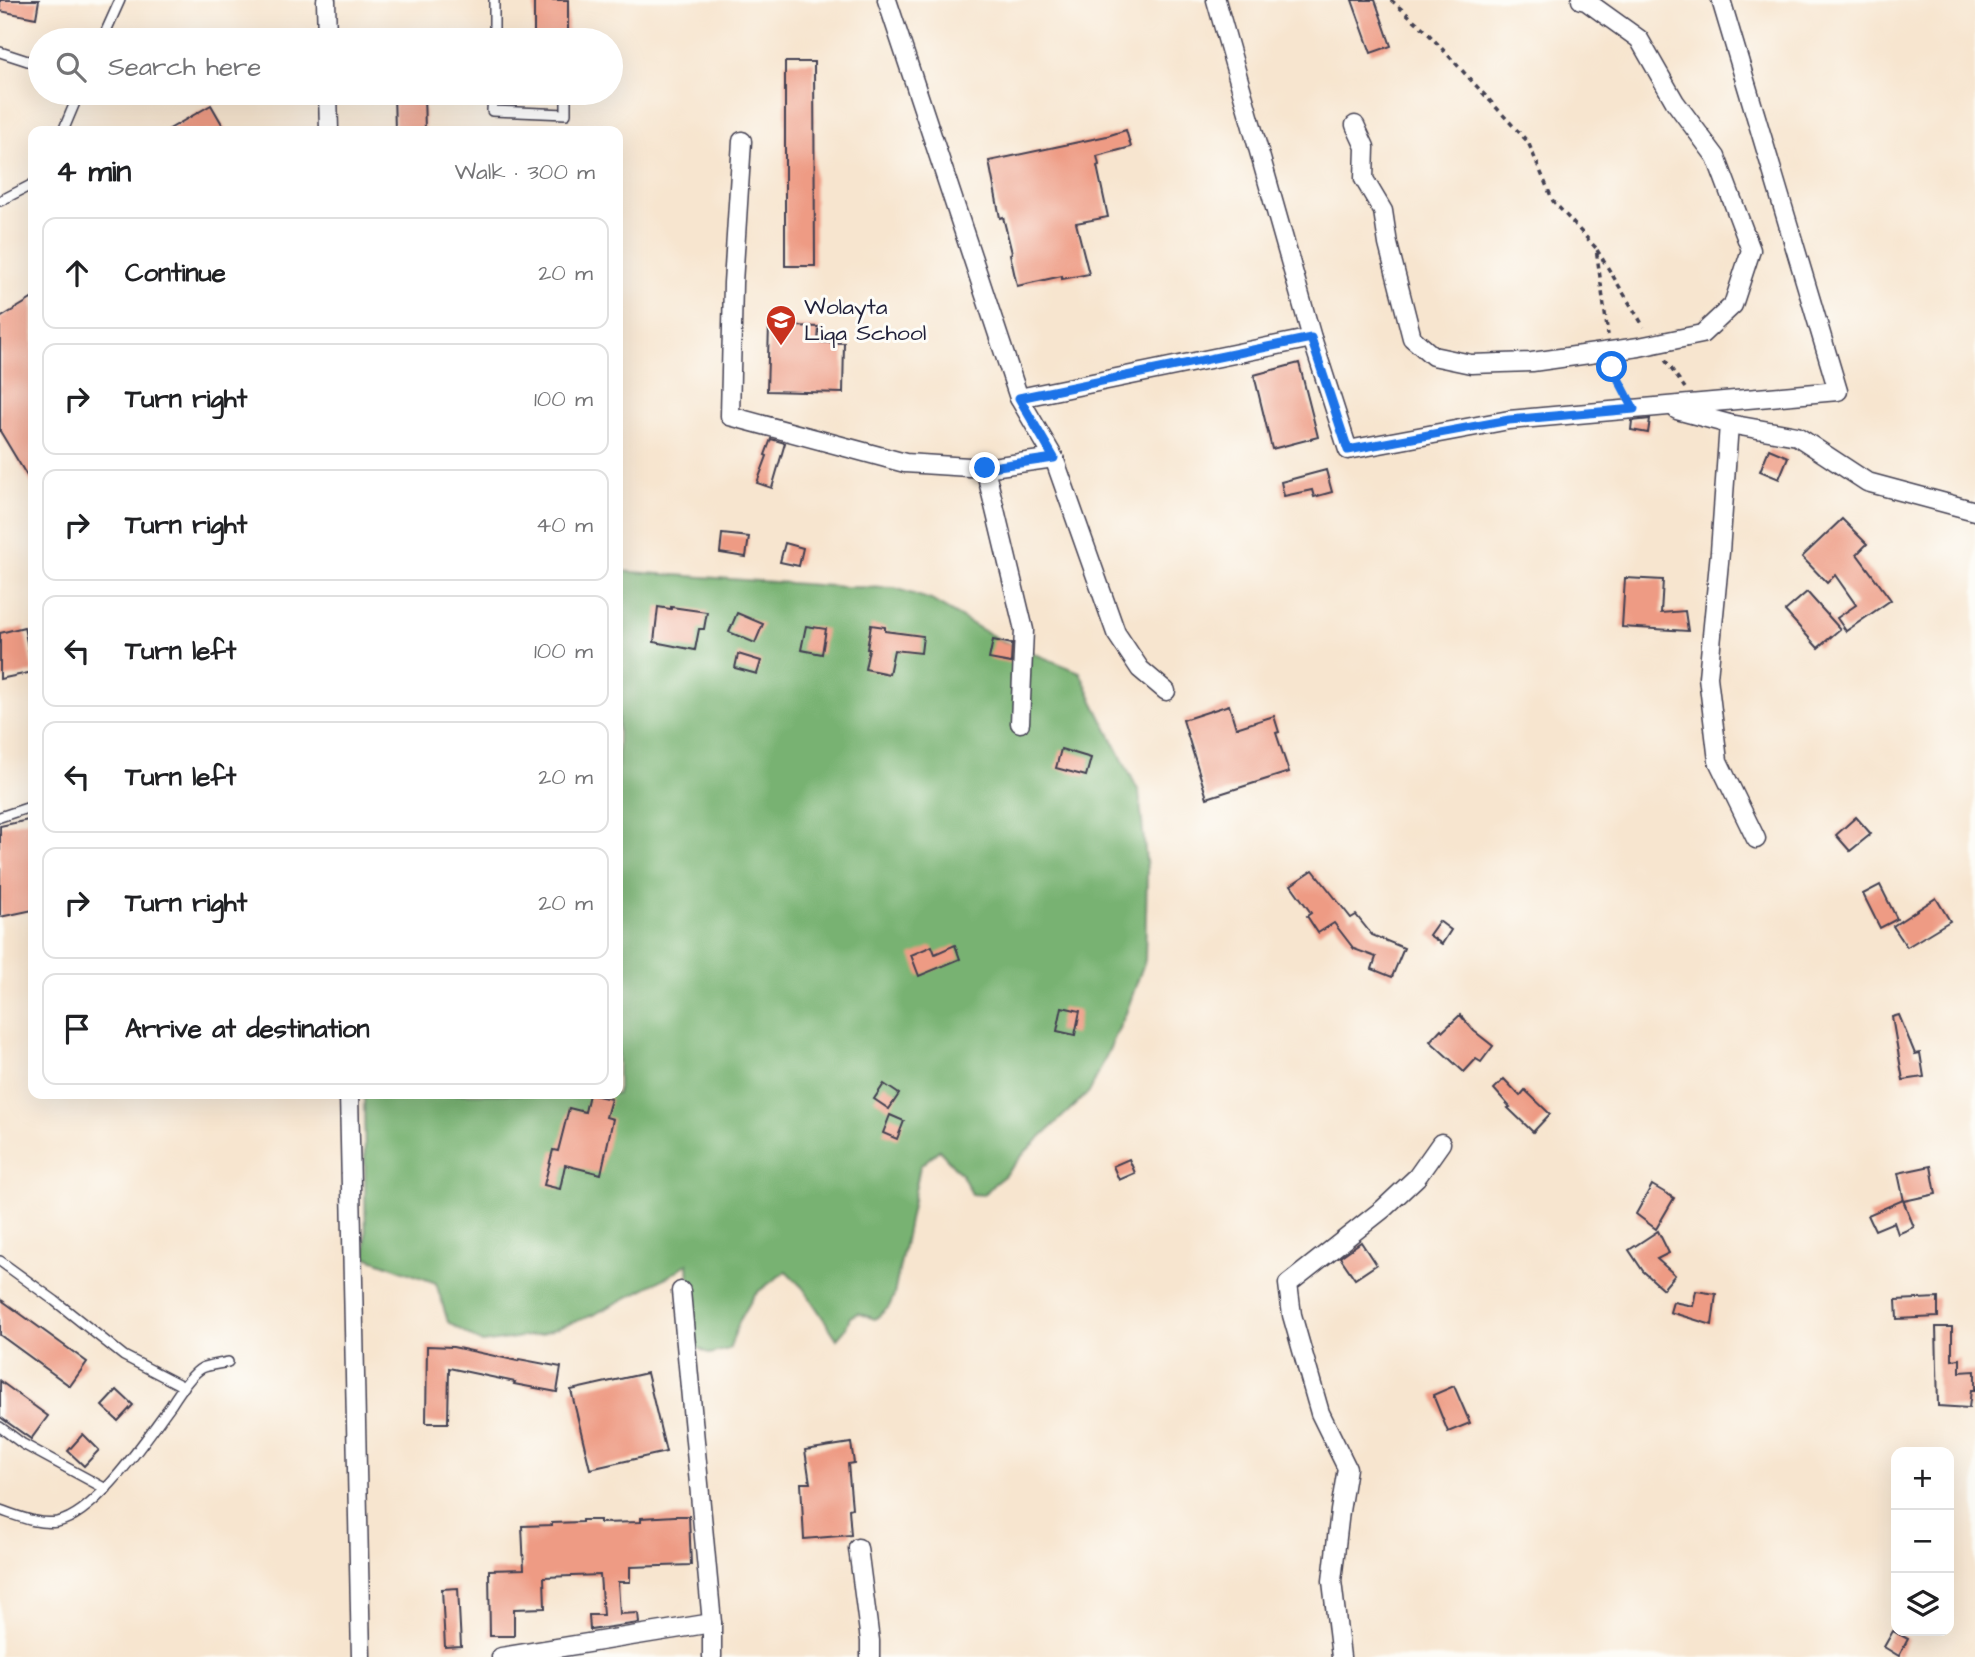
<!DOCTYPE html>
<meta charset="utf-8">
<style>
body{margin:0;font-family:"Architects Daughter",sans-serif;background:#f2f2f2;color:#202124}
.controls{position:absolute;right:21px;bottom:21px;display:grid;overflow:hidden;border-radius:14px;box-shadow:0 7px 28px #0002}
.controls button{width:63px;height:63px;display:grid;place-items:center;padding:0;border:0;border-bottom:2px solid #e0e0e0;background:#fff;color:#202124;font:35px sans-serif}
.stop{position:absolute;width:21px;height:21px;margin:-16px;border:5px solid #1a73e8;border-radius:50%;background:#fff}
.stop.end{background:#1a73e8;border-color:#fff;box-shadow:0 2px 7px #0008}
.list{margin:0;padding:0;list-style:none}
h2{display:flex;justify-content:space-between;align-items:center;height:91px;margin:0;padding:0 28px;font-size:30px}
h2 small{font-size:23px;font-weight:400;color:#757577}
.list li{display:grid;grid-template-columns:46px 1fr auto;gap:21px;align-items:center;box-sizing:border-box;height:112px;margin:0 14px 14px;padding:0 14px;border:2px solid #e0e0e0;border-radius:14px}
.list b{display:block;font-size:26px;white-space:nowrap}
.list em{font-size:23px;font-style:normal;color:#757577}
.icon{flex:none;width:38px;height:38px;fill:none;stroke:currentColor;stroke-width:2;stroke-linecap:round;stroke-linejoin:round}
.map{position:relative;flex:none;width:1975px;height:1657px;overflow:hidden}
.search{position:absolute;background:#fff;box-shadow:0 7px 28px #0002;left:28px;top:28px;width:595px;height:77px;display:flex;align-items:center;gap:18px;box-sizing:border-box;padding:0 24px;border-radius:38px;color:#757577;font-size:26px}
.panel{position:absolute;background:#fff;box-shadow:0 7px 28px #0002;left:28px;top:126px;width:595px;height:973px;border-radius:14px}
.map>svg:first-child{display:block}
</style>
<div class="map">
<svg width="1975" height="1657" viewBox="0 0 1975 1657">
<rect width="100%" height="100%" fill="#fdfcf7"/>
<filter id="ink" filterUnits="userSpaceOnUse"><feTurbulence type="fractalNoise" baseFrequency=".0143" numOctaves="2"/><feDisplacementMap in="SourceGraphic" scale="14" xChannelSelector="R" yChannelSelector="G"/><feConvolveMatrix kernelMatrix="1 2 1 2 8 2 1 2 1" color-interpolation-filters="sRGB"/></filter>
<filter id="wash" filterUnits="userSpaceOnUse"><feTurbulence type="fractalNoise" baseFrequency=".00686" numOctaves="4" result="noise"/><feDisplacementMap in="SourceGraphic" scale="28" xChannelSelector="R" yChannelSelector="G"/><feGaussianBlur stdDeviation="1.57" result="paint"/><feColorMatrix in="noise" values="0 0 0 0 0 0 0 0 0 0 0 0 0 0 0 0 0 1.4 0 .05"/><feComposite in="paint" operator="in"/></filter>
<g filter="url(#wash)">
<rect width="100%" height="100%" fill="#f7e5cf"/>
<path fill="#78b272" stroke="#4d6a56" stroke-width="2" d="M618,571L845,587L895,588L931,600L1000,640L1080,672L1094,703L1139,792L1147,871L1145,960L1126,1013L1090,1091L1026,1151L1004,1176L994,1184L984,1195L972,1194L962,1175L939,1150L920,1166L894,1295L889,1307L875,1319L858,1313L850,1317L845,1330L837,1339L803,1288L786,1271L755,1294L740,1320L729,1349L710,1354L692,1345L688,1263L671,1275L593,1315L542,1334L482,1343L448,1322L436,1283L366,1257L364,1094H618Z"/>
<g id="blocks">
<g fill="#ee9b84">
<path d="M0,0H39L36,18L0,11Z"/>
<rect x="534" y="0" width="34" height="40"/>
<path d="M1352,0H1375L1391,46L1371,53Z"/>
<path d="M785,62H814L815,266H785Z"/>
<path d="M394,93H424L425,131H395Z"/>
<path d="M211,105L226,131H166Z"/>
<path d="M1126,130L1131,147L1097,156L1099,165L1097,166L1108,217L1076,223L1089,274L1062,279V276L1017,286L1010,254L1012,253L1003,217L1000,218L989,161L1107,136Z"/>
<path d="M33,298V486L0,431V318Z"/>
<path d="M769,325L819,327L818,342L844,343L843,393L767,391Z"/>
<path d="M1299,363L1318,437L1272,449L1254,375Z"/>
<path d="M1650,419L1648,433L1631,430L1632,421Z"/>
<path d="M771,439L785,443L772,488L757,483L767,456L765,455Z"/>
<path d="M1769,449L1788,457L1779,479L1760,471Z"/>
<path d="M1326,470L1332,492L1314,497L1312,490L1284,496L1281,482Z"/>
<path d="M1842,519L1867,544L1857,554L1891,600L1846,631L1837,618L1856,605L1835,575L1827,583L1802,557Z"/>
<path d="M722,534L749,537L746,557L720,553Z"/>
<path d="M785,543L803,548L799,566L780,562Z"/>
<path d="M1625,578L1663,580L1661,613L1685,611L1688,631L1622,627Z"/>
<path d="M1807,592L1840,629L1818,648L1785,611Z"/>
<path d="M658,607L671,609V607L707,612L704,629H699L695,650L654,642Z"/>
<path d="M737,613L763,624L755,643L729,632Z"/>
<path d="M871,625L885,627V631L923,636L921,653L894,650L889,674L865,669L869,649H867Z"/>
<path d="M806,626L826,629L822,654L801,650Z"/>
<path d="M24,627L33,672L0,679V633Z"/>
<path d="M993,640L1012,644L1011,663L989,659Z"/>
<path d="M738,654L761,661L757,674L735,668Z"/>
<path d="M1229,705L1236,728L1274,716L1279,732L1276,733L1289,772L1207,798L1183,720Z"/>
<path d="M1061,749L1091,758L1086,776L1056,768Z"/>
<path d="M1856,817L1871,834L1850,851L1836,835Z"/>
<path d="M33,819V910L0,917V826Z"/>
<path d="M1313,870L1351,918L1356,915L1372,935L1404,948L1392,977L1372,969L1376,957L1354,949L1334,923L1318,933L1307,916L1311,913L1291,885Z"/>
<path d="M1880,885L1897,919L1880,928L1863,894Z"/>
<path d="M1936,898L1950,921L1907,947L1893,926Z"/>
<path d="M1439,921L1451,930L1442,944L1429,935Z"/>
<path d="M955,945L960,959L919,976L911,955L932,946L935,954Z"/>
<path d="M1062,1007L1080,1011L1075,1035L1057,1031Z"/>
<path d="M1460,1015L1474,1031L1493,1046L1481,1062L1476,1059L1464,1072L1430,1041L1441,1029L1443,1031Z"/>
<path d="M1899,1015L1915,1054L1920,1053L1924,1077L1903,1080L1892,1017Z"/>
<path d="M1504,1079L1520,1096L1525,1090L1550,1114L1533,1132L1508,1108L1510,1107L1494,1089Z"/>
<path d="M884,1084L899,1094L889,1109L874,1099Z"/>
<path d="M589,1094L611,1099L606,1117L613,1119L601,1174L565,1165L560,1189L544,1185L553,1150L558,1151L569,1108L585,1112Z"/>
<path d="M890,1115L904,1121L897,1139L883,1133Z"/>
<path d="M1129,1159L1135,1173L1119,1180L1113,1166Z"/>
<path d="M1931,1166L1936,1194L1904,1201L1898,1173Z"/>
<path d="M1652,1185L1674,1198L1656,1229L1636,1214Z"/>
<path d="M1903,1200L1914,1227L1898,1234L1894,1222L1875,1230L1868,1215Z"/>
<path d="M1658,1231L1669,1253L1657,1259L1675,1275L1663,1289L1643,1271L1629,1250Z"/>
<path d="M1361,1242L1376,1265L1355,1279L1340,1257Z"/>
<path d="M1696,1291L1716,1294L1712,1325L1670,1312L1673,1302L1693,1306Z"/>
<path d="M1938,1298V1317L1897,1319L1896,1300Z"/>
<path d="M0,1299L87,1362L70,1386L0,1335Z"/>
<path d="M1936,1327H1952V1360L1960,1359V1372L1975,1371V1390H1971L1969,1408L1938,1406Z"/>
<path d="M427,1346L453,1347L518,1361L519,1359L561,1367L557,1392L514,1384L515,1382L449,1368L448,1423H426Z"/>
<path d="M647,1373L666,1452L590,1469L571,1390Z"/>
<path d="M0,1381L48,1416L31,1439L0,1417Z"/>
<path d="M1454,1386L1470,1423L1448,1432L1433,1395Z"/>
<path d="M117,1390L133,1405L118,1421L102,1406Z"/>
<path d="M83,1434L99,1450L84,1466L68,1451Z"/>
<path d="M851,1443L854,1463L848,1464L852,1508L849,1509L851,1535L804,1539L801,1483H810L805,1450Z"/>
<path d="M675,1516H689L691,1565L630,1567V1582H618L620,1614L638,1613L639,1623L590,1630L589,1615H603L600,1575L544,1577L545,1608L514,1609V1636H490L489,1570L524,1569L522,1526L552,1525V1523L582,1522V1520H600V1523L641,1522V1518Z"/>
<path d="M458,1588L461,1646L445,1647L442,1589Z"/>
<path d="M1893,1631L1908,1639L1899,1656L1884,1647Z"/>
</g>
</g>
</g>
<g filter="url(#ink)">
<use href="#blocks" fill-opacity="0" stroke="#423f51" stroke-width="2"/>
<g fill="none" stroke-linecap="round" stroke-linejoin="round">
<g stroke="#423f51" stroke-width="12">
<g id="service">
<path d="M102,40L120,0"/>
<path d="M494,40V0"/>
<path d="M0,52L40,65"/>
<path d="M493,93L492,111L566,114V93"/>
<path d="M63,131L79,93"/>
<path d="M0,201L33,184"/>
<path d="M0,817L33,806"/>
<path d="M0,1261L55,1301L124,1356L184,1387"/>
<path d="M0,1427L23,1444L106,1489"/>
<path d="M0,1510C18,1516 38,1525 57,1522C97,1514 147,1437 171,1405C178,1394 191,1374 202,1368C209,1365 220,1364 228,1362"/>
</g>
</g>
<g stroke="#423f51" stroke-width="21">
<g id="minor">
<path d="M326,0L327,40"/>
<path d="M887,0L1019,398L1312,338"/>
<path d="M1216,0L1312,338L1348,450L1509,420L1838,391L1721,0"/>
<path d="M328,93L329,131"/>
<path d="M1355,125L1365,147L1364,179L1383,211L1388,244L1412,338L1433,356L1471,364L1532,362L1639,347L1702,334L1733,305L1751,250L1716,157L1675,102L1639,39L1586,1L1581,0"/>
<path d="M742,141L733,283L730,416L905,463L985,468"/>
<path d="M1019,398L1054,458L985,468L1024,630L1020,723"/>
<path d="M1677,410L1729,424L1797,436L1867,482L1975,511"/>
<path d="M1729,424L1720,552L1708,677L1718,761L1756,839"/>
<path d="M1054,458L1116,633L1140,669L1166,691"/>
<path d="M349,1094L361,1657"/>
<path d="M681,1291L712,1623V1657"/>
<path d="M858,1548L870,1641V1657"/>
<path d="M501,1657L712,1623"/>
<path d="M1341,1657L1332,1581L1340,1511L1347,1468L1320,1413L1292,1315L1288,1284L1383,1209L1417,1177L1441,1143"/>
</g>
</g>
<g stroke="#423f51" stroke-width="3.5" stroke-dasharray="5 5" stroke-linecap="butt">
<path d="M1391,0L1423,28L1528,142L1553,201L1596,248L1608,335"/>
<path d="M1597,250L1644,327"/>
<path d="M1665,360L1685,388"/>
<path d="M1613,367L1625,392"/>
</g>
<use href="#service" stroke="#fff" stroke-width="9"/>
<use href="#minor" stroke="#fff" stroke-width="18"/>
</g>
</g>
<g fill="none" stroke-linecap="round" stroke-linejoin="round" filter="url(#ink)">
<path stroke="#1a73e8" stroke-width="9" d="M985,468L1054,458L1019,398L1311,338L1348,450L1509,420L1634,409L1612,367"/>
</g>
<defs>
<g id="school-pin" transform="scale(1.575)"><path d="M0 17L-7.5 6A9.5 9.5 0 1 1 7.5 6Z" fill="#c8321e" stroke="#fdfcf7"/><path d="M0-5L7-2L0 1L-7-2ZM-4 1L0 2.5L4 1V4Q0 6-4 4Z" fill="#fff"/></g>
</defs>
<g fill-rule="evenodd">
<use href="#school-pin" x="781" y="320"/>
</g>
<g text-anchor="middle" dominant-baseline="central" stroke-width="6" stroke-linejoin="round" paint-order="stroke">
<g font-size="23" fill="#22223b" stroke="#fdfcf7" text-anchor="start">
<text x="804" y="307">Wolayta<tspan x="804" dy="26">Liqa School</tspan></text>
</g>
</g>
</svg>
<div class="controls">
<button>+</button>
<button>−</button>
<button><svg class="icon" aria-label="layers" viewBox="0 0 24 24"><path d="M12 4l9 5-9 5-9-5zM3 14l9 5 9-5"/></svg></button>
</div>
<div class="stop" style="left:1612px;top:367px"></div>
<div class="stop end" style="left:985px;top:468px"></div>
<div class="search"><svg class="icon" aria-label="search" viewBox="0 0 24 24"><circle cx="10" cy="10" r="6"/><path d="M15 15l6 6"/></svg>Search here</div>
<section class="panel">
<h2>4 min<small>Walk · 300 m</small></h2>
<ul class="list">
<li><svg class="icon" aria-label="ahead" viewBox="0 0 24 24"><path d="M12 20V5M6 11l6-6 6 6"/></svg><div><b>Continue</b></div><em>20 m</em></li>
<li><svg class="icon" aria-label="right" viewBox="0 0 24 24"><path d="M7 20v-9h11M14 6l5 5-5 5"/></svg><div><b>Turn right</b></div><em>100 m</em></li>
<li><svg class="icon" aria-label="right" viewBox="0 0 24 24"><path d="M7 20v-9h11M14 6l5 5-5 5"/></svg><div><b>Turn right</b></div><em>40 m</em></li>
<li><svg class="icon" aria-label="left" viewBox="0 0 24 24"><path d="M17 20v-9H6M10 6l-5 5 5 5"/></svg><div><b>Turn left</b></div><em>100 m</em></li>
<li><svg class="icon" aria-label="left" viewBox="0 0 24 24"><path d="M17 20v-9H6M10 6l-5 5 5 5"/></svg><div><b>Turn left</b></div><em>20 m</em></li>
<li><svg class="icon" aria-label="right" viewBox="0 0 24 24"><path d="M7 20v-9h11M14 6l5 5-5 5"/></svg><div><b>Turn right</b></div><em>20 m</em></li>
<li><svg class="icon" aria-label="arrive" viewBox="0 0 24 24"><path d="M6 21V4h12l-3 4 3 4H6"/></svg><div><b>Arrive at destination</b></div></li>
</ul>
</section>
</div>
